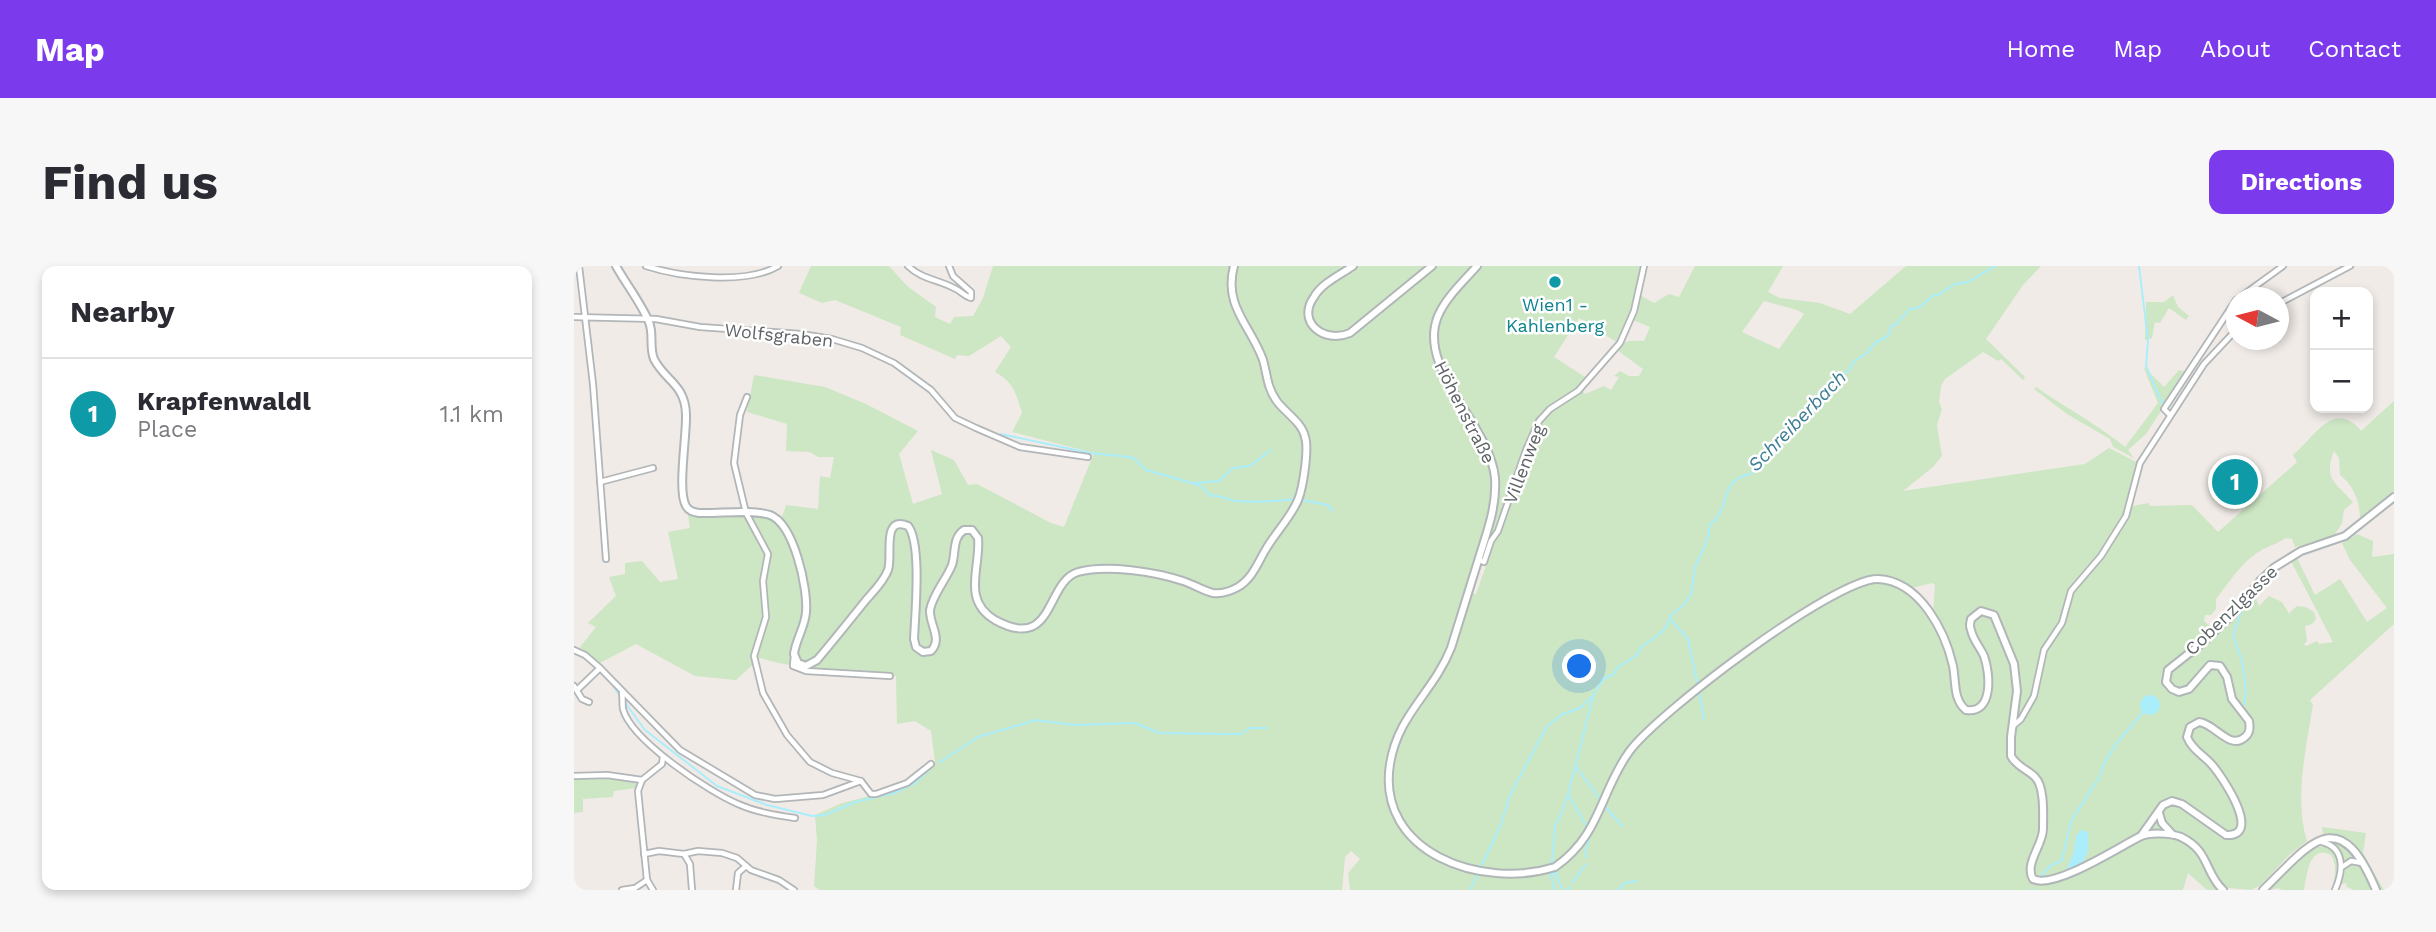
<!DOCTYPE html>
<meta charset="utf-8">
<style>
body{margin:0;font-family:"Work Sans",sans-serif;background:#f7f7f7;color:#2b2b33}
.controls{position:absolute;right:21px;top:21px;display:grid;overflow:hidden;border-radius:14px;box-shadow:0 4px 10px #0003}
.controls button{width:63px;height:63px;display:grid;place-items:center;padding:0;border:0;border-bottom:2px solid #e1e1e2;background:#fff;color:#2b2b33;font:35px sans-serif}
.compass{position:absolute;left:1652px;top:21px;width:63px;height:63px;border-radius:50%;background:#fff;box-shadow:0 4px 10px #0003;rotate:277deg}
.you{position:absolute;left:1006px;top:401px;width:24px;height:24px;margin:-18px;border:5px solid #fff;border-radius:50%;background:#1a73e8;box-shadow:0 0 0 10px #1a73e833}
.badge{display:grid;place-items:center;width:46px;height:46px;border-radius:50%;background:#7c3aed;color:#fff;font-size:23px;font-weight:700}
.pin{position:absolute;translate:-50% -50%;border:4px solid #fff;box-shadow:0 2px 7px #0006}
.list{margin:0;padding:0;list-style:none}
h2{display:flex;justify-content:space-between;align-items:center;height:91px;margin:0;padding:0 28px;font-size:30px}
h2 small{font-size:23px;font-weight:400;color:#7c7c81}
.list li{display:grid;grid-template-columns:46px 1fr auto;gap:21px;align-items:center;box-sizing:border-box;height:112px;padding:0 28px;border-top:2px solid #e1e1e2}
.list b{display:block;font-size:26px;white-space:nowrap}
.list p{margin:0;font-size:23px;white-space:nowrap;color:#7c7c81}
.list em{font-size:23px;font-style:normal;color:#7c7c81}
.map{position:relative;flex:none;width:1820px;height:624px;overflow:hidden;border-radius:14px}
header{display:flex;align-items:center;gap:42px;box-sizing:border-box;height:98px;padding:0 35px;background:#7c3aed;color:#fff}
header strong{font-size:33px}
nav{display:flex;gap:38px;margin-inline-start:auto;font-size:24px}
.intro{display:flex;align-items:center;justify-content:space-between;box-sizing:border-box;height:168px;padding:0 42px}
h1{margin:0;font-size:49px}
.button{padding:18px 32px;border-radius:14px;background:#7c3aed;color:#fff;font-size:24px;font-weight:700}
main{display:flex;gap:42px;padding:0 42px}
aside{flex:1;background:#fff;border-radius:14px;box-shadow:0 4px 10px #0003}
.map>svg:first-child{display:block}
</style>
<header>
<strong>Map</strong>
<nav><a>Home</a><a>Map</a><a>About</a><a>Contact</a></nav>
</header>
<div class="intro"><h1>Find us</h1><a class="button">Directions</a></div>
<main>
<aside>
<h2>Nearby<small></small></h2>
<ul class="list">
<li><span class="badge" style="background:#0f9aa8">1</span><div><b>Krapfenwaldl</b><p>Place</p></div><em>1.1 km</em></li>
</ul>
</aside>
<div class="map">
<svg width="1820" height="624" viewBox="0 0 1820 624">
<rect width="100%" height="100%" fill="#f0ebe6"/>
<g fill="#cde6c4" fill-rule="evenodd">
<path d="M237,0H315L333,20L362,41L361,51L376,58L380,51L399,50L409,32L419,0H1069L1058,50L1044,77L1005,52L980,91L1014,113L1006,121L1011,128L1030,120L1037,124L1045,111L1040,110L1046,105L1055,110H1065L1069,103L1043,84C1048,73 1060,75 1070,75L1076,61L1059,54L1064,28L1080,37L1095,28L1105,31L1121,0H1209L1194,26L1206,32L1246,37L1276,48L1332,0H1467L1449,19L1412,73L1451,111L1449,114L1427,93L1424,95L1409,86L1371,113L1367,120L1365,136L1368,143L1363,159L1368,190L1359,201L1329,225L1511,198L1535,182L1564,197L1554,250L1558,240L1575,237L1576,240L1618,239L1644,266L1723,196L1719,189C1740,172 1760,132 1787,165L1820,135V226L1786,253C1786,236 1780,220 1766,209L1765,192L1760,185C1749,213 1762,217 1779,236L1770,244L1768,257L1760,270L1721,281L1718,273L1712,272C1703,278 1691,281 1683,287C1666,298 1654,318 1642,333V343L1637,349H1631L1630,355L1644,367L1681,330L1685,340L1695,330L1708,336L1716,349V346L1723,340L1731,341L1740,346L1742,353L1738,358L1731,360L1733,375L1730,378L1732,380L1743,375L1745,378L1759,376L1717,295L1723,292L1741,329L1766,313L1793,356L1813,342L1776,294L1768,277L1783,268L1799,275L1798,291L1820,288V358L1736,434L1739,439C1732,482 1720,533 1733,575L1714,590L1687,619L1677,624L1655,622L1653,624H1633L1614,607L1609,624H776L774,607L786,593L777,585L771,591L768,624H246L240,620L243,575L241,549L268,537L319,524L342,511L361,496L357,465L341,455L323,458L322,410L237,402L252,386L297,325L238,395C221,403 203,397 186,392L162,414L121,410L62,378L26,397L6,381L22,361L14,357L42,330L35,311L51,308V297L68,295L86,316L104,313L94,266L116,262L114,249L208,251L212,239L244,243L246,210L256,212L260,191H244L236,186L212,185L213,158L173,146L180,109L251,121L292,138L344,165L325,188L339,238L368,228L357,184L380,194L394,219L403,218L477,257L490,261L520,187L438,166L448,147C442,128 440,116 421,106L437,81L427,70L395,90L383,89L381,93L326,69L327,61L261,34L248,37L225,27ZM1190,35L1223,44L1230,48L1205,83L1168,66ZM908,292L913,297L902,328L897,327ZM1358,317L1361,319L1359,346L1338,322Z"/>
<path d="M1599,29L1604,41L1615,50L1612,54L1595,42L1586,57L1581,56L1578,72L1571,74L1572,36H1590Z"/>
<path d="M1569,100L1590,121L1605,104L1612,106L1572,168L1554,184L1560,192L1539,181L1536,173L1493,148L1460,123L1462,121C1492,142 1523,158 1551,181L1584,137Z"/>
<path d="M35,511L62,515L64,517L62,522L40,525L39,531L9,533V546L0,547V513Z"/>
<path d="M1748,561L1792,567L1789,587L1810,624H1780L1773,621L1772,617L1759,620C1761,608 1763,599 1757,589C1735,578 1733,609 1730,624H1708L1704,622L1697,624L1695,621C1709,606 1730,580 1751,580Z"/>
</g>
<g fill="#aaeefc">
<circle cx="1576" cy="439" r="10"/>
<path d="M1507,564L1514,566V585L1507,601L1491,607L1500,586L1502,570Z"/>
</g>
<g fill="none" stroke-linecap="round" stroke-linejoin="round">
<g stroke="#aaeefc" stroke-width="2">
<path d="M1565,0L1574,74L1572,100L1588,137"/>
<path d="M427,168L516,187L556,191L561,193L572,204L625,219L637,230C647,228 653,235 664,235C683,237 701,235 720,233"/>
<path d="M621,217L645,215L659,202L676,200L697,184"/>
<path d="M728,234L754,239L758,245"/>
<path d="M1667,347L1659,369C1667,389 1675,418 1670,439"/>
<path d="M1097,354L1114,373L1124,421"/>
<path d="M39,420L46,430"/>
<path d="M1125,426L1130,453"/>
<path d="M49,434L71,464L143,520L193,539L238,550L251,549L281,536L320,527L341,517L355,504"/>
<path d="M366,496L404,471L462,454L500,459L561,457L585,467L655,468H667L676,462H692"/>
<path d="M1002,501L1028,536"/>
<path d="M994,528L1013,561"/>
<path d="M1031,540L1048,560"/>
<path d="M1011,591L1015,571"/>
<path d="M907,601L927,558L936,529L973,460L989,448L1006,442L1019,430L1029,413L1040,408L1043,402L1064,388L1067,381L1086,368L1092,361L1098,348L1110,339L1117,328L1121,301L1134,272L1136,258C1158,243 1143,214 1177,208L1190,185L1226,156L1245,135L1251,125L1275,104L1280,95L1292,88L1301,77L1314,70L1317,60L1321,59L1336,43L1346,41L1358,30L1366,28L1381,18L1394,16L1421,0"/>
<path d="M978,608L982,607L988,624"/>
<path d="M1468,609L1476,600L1488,594L1497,555L1526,510L1529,499L1542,478L1569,446"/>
<path d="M998,617L1012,598"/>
<path d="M896,624L905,606"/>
<path d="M980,624L977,607L981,560L986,551L994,528L1019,431"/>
<path d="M993,624L996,621"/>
<path d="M1044,624L1051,617L1063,615"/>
<path d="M1458,624V623"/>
</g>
<g stroke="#b2b6b8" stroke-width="8">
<g id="street">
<path d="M5,0L19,118L32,293"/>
<path d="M72,0C106,11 172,19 204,0"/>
<path d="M334,0C347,13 366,14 382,23C388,26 390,30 397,32V26L379,10L375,0"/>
<path d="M1665,32L1709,0"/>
<path d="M1704,38L1776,0"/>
<path d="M0,51L82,53L126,61L227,68L258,73L288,82L320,97L357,124L381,152L402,162L446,181L514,191"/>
<path d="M173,131L166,149L160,197L172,247L194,288L189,315L192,351L180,390L189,427L213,469L236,496L258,507L287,515"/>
<path d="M1596,149L1590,143L1662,34"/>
<path d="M26,216L79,202"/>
<path d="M905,294L910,296L917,275L924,265L952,184L965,155L976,143L1004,125L1046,77L1060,45L1070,0"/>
<path d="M0,384L11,389L26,402L106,484L181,529L201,533L249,529L287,515L297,528H302L333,517L357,498"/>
<path d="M220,389L219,400L232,405L316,410"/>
<path d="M0,420L8,433L15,436"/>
<path d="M3,424L26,402"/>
<path d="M48,427C49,433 48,438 49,443C57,474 135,526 164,538C182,546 201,549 221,552"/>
<path d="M1439,460L1447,453L1460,430L1470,384L1488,357L1497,325L1527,290L1552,250L1566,197L1630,98L1662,64"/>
<path d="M0,510L33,509L68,514"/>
<path d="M1748,576C1772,582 1769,606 1761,624"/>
<path d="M70,588L85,585L110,588L116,598L118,624"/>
<path d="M110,588L124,585L148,587L163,592L177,604L205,614L220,624"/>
<path d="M1768,601L1777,595L1788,597"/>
<path d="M48,624L61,622L73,614"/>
<path d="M79,624L73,614L64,525L68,514L88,498L89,491"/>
<path d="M162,624L164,607L172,600"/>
</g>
</g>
<g stroke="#b1b6b8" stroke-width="10">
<g id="secondary">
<path d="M42,0C52,18 67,37 75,56C80,68 75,81 80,93C91,115 111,118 112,148C113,168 103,225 112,240C115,245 119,246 125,247C145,248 177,243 196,249C220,258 234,322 232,346C231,361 222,373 220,388L224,397L232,400L243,394C260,374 276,354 292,334C300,325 310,315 314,304C319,290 307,249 334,260C348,277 341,349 340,373L342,381L349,386L357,385C369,373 355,358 356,344C359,328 372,314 378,299C382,287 378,272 390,264H398L404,272C407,301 387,334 421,354C481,387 471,316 504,306C532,298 582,306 609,315C619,318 629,325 639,327C648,328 657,325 664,321C679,312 684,296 692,283C702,266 717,251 724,234C729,222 735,183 731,171C728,156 710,146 702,134C693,121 693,108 689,94C677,60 649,40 660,0"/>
<path d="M779,0C766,9 748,17 740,31C722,56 750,78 776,67L858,0"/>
<path d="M903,0C890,15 872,31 864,50C842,103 916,158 921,212C923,242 912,268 904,295C895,324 886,353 877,382C859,427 824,448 816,498C802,587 908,624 981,601C1027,569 1026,526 1055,486C1082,448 1261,312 1304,313C1346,315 1371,365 1379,400C1382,415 1379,434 1392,444C1420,448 1416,407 1410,390C1406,381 1399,374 1397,364C1395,359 1396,359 1397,353L1407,345L1420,349L1440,398L1443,425L1437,471V490C1443,501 1453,503 1461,511C1471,521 1469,549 1469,563C1469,579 1450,598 1459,613C1479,624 1547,580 1565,571C1575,566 1597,567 1607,571C1636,585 1630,606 1649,624"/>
<path d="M1585,547L1588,557L1598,568"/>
<path d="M1567,570L1589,539L1598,535L1608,538L1652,569C1689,571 1649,512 1639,500C1631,490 1618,484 1613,471L1616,461L1625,456C1640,457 1656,485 1671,471C1676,467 1676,462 1675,455L1658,433L1653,411L1646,400L1636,399L1615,423L1605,426L1598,423L1592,416L1594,404L1628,377L1663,344L1686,315L1701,301L1727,285L1771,270L1820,231"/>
<path d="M1689,624C1736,578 1765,535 1802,624"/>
</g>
</g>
<use href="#street" stroke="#fff" stroke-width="4.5"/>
<use href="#secondary" stroke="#fff" stroke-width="6"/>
</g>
<circle fill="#0f9aa8" stroke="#fff" stroke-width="2.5" cx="981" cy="16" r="7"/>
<g text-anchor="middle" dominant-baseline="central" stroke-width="5" stroke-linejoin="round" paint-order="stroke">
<g font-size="18" fill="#0d838f" stroke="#fff">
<text x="981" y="38">Wien1 -<tspan x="981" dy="21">Kahlenberg</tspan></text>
</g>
<g font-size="18" fill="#5e6466" stroke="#fff">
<text transform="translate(205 69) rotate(6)">Wolfsgraben</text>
<text transform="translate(891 146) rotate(63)">Höhenstraße</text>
<text transform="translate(950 198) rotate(-69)">Villenweg</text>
<text transform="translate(1657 344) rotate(-44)">Cobenzlgasse</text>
</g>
<g font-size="19" font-style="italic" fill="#3d7e94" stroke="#fff">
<text transform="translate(1223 155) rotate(-46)">Schreiberbach</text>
</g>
</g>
</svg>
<div class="controls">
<button>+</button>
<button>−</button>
</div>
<svg class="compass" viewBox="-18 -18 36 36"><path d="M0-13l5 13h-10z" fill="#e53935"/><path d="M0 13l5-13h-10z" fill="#7c7c81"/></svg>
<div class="you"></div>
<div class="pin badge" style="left:1661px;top:216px;background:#0f9aa8">1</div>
</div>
</main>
